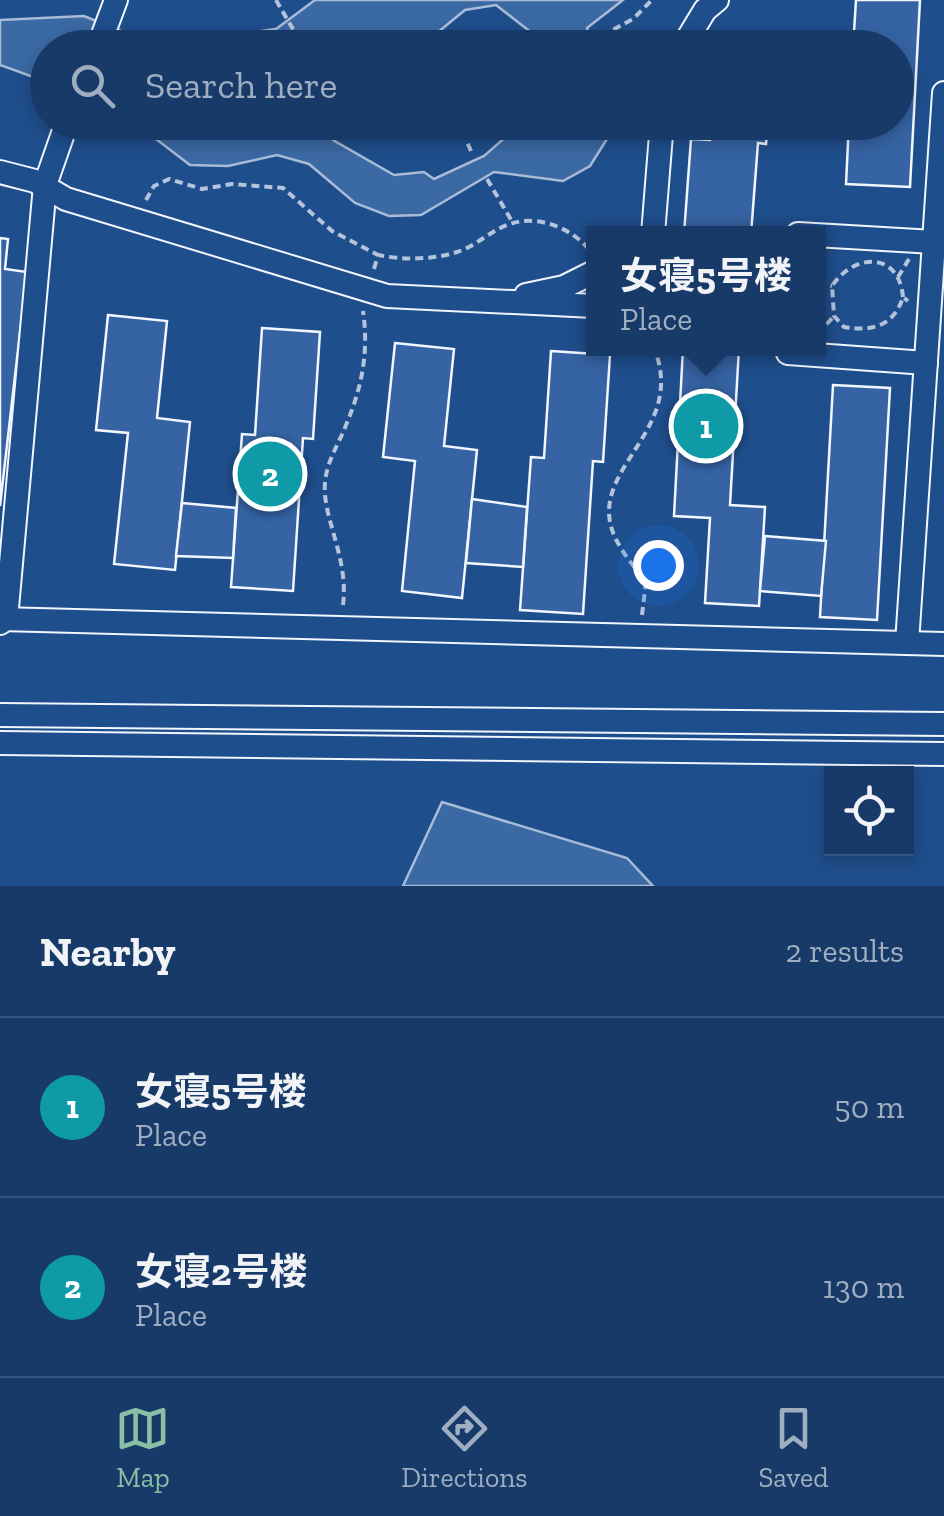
<!DOCTYPE html>
<meta charset="utf-8">
<style>
body{margin:0;font-family:"Zilla Slab","Noto Sans SC",serif;background:#244571;color:#f1f3f6}
.controls{position:absolute;right:30px;bottom:30px;display:grid;overflow:hidden;border-radius:0px;box-shadow:0 5px 15px #0003}
.controls button{width:90px;height:90px;display:grid;place-items:center;padding:0;border:0;border-bottom:2px solid #36547d;background:#173a69;color:#f1f3f6;font:50px sans-serif}
.you{position:absolute;left:658px;top:565px;width:35px;height:35px;margin:-25px;border:8px solid #fff;border-radius:50%;background:#1a73e8;box-shadow:0 0 0 15px #1a73e833}
.badge{display:grid;place-items:center;width:65px;height:65px;border-radius:50%;background:#8abfa5;color:#fff;font-size:32px;font-weight:700}
.pin{position:absolute;translate:-50% -50%;border:5px solid #fff;box-shadow:0 2px 10px #0006}
.popup{position:absolute;left:586px;top:226px;width:240px;height:130px;box-sizing:border-box;display:grid;place-content:center;border-radius:0px;background:#173a69;filter:drop-shadow(0 2px 8px #0005);font-size:32px;white-space:nowrap;color:#9eadc0}
.popup b{font-size:38px;color:#f1f3f6}
.popup::after{content:'';position:absolute;left:50%;top:100%;margin-left:-20px;border:20px solid transparent;border-top-color:#173a69}
.list{margin:0;padding:0;list-style:none}
h2{display:flex;justify-content:space-between;align-items:center;height:130px;margin:0;padding:0 40px;font-size:42px}
h2 small{font-size:32px;font-weight:400;color:#9eadc0}
.list li{display:grid;grid-template-columns:65px 1fr auto;gap:30px;align-items:center;box-sizing:border-box;height:180px;padding:0 40px;border-top:2px solid #36547d}
.list b{display:block;font-size:38px;white-space:nowrap}
.list p{margin:0;font-size:32px;white-space:nowrap;color:#9eadc0}
.list em{font-size:32px;font-style:normal;color:#9eadc0}
.icon{flex:none;width:55px;height:55px;fill:none;stroke:currentColor;stroke-width:2;stroke-linecap:round;stroke-linejoin:round}
.map{position:relative;flex:none;width:944px;height:886px;overflow:hidden}
.search{position:absolute;background:#173a69;box-shadow:0 5px 15px #0003;left:30px;right:30px;top:30px;height:110px;display:flex;align-items:center;gap:25px;box-sizing:border-box;padding:0 35px;border-radius:55px;color:#9eadc0;font-size:38px}
.sheet{height:490px;background:#173a69}
nav{display:flex;justify-content:space-around;align-items:center;box-sizing:border-box;height:140px;border-top:2px solid #36547d;background:#173a69;font-size:28px;color:#9eadc0}
nav a{display:grid;justify-items:center;gap:5px}
nav .on{color:#8abfa5}
.map>svg:first-child{display:block}
</style>
<div class="map">
<svg width="944" height="886" viewBox="0 0 944 886">
<rect width="100%" height="100%" fill="#1f4e8c"/>
<g fill="#3b69a3" stroke="#a8bbd7" stroke-width="2.5">
<path d="M315,0H623L587,28L594,47H550L496,5L465,10L420,47L48,48L47,82L0,65V20L84,16L156,45L276,29Z"/>
<path d="M135,123H325L333,140L394,175L424,172L434,179L484,156L522,123H617L590,166L563,181L494,172L421,215L389,216L355,203L309,164L277,155L228,166L190,165Z"/>
<path d="M442,802L627,858L653,886H403Z"/>
</g>
<g fill="#3563a3" stroke="#f2f6ff" stroke-width="2.5">
<path d="M856,0H920L910,187L846,184L849,122H896V48H853Z"/>
<path d="M719,34L775,39L774,48H717Z"/>
<path d="M711,122H768L766,144L758,143L751,234H684L691,139L710,140Z"/>
<path d="M768,122H849V128Z"/>
<path d="M0,238L8,239L5,269L27,272L0,506Z"/>
<path d="M108,315L167,321L157,418L190,422L175,570L114,564L128,433L96,430Z"/>
<path d="M262,328L320,332L313,439L303,438L293,591L231,587L242,434L255,435Z"/>
<path d="M395,343L454,349L444,446L477,450L462,598L402,591L415,461L383,457Z"/>
<path d="M683,348H739L730,505L765,507L759,606L705,603L710,518L674,516Z"/>
<path d="M551,351L610,355L603,462L593,461L583,614L520,610L531,457L544,458Z"/>
<path d="M833,385L890,388L877,620L820,617Z"/>
<path d="M472,499L527,507L523,567L466,563Z"/>
<path d="M182,503L236,508L233,558L176,556Z"/>
<path d="M765,536L826,541L821,596L760,591Z"/>
</g>
<g fill="none" stroke-linecap="round" stroke-linejoin="round">
<g stroke="#f2f6ff" stroke-width="26">
<g id="minor">
<path d="M98,48L116,0"/>
<path d="M682,48L705,10L717,0"/>
<path d="M0,172L35,181L66,199L387,296L594,306"/>
<path d="M653,234L662,122"/>
<path d="M798,234L934,242"/>
<path d="M526,295L564,287L594,272"/>
<path d="M789,348L788,353L926,363"/>
<path d="M0,619L944,644"/>
<path d="M0,623L6,619L45,185L67,122"/>
<path d="M907,643L944,93"/>
<path d="M0,715L944,724"/>
<path d="M0,743L944,754"/>
</g>
</g>
<g stroke="#b3c4dc" stroke-width="4" stroke-dasharray="8 5" stroke-linecap="butt">
<path d="M276,0L304,48"/>
<path d="M454,48C476,25 495,30 518,48"/>
<path d="M579,48L633,19L652,0"/>
<path d="M357,122L382,131L416,126L463,133"/>
<path d="M470,122L462,131L471,151"/>
<path d="M487,179L513,223"/>
<path d="M146,200L154,186L169,179L202,189L232,184L283,188L332,231L378,255"/>
<path d="M374,269L378,255C402,260 433,260 457,252C477,246 493,228 513,223C541,215 575,230 591,252"/>
<path d="M898,277L909,259"/>
<path d="M818,282L832,286"/>
<path d="M903,297C899,251 854,253 832,286L834,316L844,327C872,332 894,326 903,297L908,301"/>
<path d="M818,334L834,316"/>
<path d="M343,605C349,557 322,518 325,483C327,460 338,446 346,425C362,387 369,352 363,311"/>
<path d="M642,615L646,582C633,565 614,544 610,522C599,463 686,426 654,348"/>
</g>
<use href="#minor" stroke="#1f4e8c" stroke-width="22"/>
</g>
</svg>
<div class="controls">
<button><svg class="icon" aria-label="locate" viewBox="0 0 24 24"><circle cx="12" cy="12" r="6"/><path d="M12 2v4M12 18v4M2 12h4M18 12h4"/></svg></button>
</div>
<div class="you"></div>
<div class="pin badge" style="left:706px;top:426px;background:#0f9aa8">1</div>
<div class="popup"><b>女寝5号楼</b>Place</div>
<div class="pin badge" style="left:270px;top:474px;background:#0f9aa8">2</div>
<div class="search"><svg class="icon" aria-label="search" viewBox="0 0 24 24"><circle cx="10" cy="10" r="6"/><path d="M15 15l6 6"/></svg>Search here</div>
</div>
<section class="sheet">
<h2>Nearby<small>2 results</small></h2>
<ul class="list">
<li><span class="badge" style="background:#0f9aa8">1</span><div><b>女寝5号楼</b><p>Place</p></div><em>50 m</em></li>
<li><span class="badge" style="background:#0f9aa8">2</span><div><b>女寝2号楼</b><p>Place</p></div><em>130 m</em></li>
</ul>
</section>
<nav>
<a class="on"><svg class="icon" aria-label="map" viewBox="0 0 24 24"><path d="M3 6l6-2 6 2 6-2v14l-6 2-6-2-6 2zM9 4v14M15 6v14"/></svg>Map</a>
<a><svg class="icon" aria-label="directions" viewBox="0 0 24 24"><path d="M12 3l9 9-9 9-9-9zM9 14v-3h6M13 9l2 2-2 2"/></svg>Directions</a>
<a><svg class="icon" aria-label="saved" viewBox="0 0 24 24"><path d="M7 4h10v16l-5-4-5 4z"/></svg>Saved</a>
</nav>
